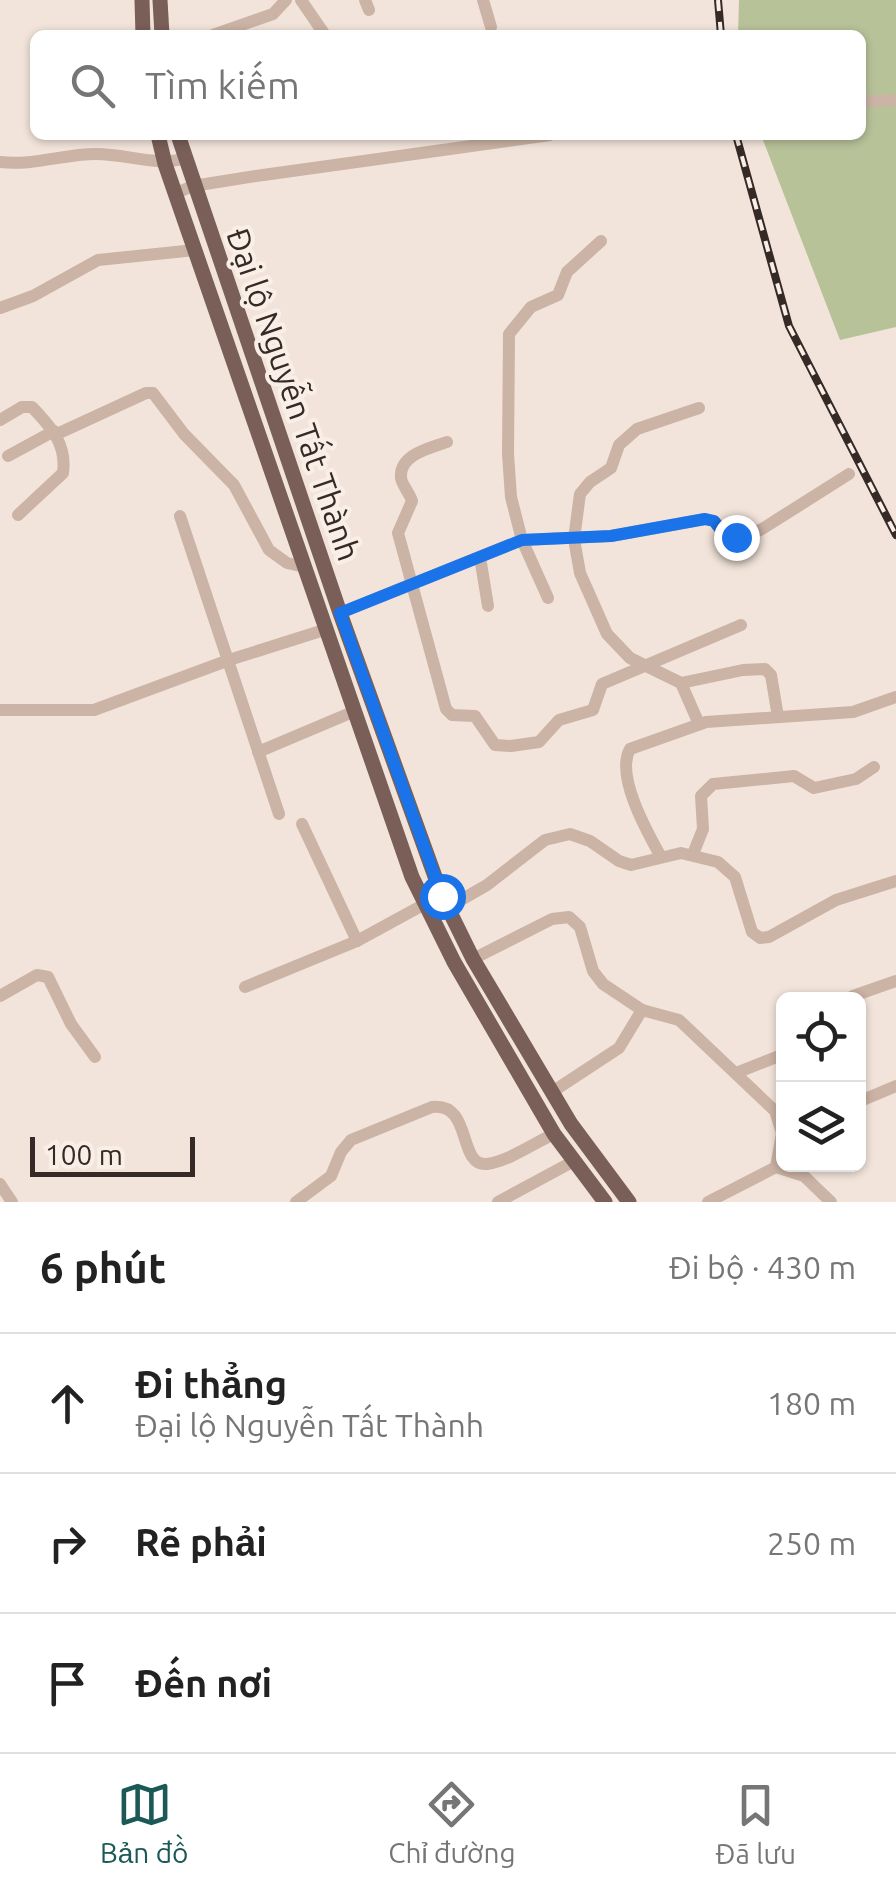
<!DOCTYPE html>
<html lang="vi">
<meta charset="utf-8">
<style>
body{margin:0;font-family:Ubuntu,sans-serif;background:#f6f6f6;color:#222}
.controls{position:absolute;right:30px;bottom:30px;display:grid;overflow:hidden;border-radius:15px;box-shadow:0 2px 8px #0004}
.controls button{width:90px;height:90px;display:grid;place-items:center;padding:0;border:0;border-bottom:2px solid #e0e0e0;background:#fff;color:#222;font:50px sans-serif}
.scale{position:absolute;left:30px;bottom:25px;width:165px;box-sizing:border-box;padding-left:10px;border:5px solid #362a27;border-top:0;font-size:28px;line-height:35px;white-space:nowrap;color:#362a27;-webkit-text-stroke:8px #faefe6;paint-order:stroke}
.stop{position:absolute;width:30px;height:30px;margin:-22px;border:8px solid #1a73e8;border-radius:50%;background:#fff}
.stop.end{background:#1a73e8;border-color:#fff;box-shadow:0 2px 10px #0008}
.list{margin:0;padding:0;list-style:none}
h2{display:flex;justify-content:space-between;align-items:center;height:130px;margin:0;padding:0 40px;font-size:42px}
h2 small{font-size:32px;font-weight:400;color:#767676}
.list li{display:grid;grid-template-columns:65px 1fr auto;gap:30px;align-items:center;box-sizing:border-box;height:140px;padding:0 40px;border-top:2px solid #e0e0e0}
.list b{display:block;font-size:38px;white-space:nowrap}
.list p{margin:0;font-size:32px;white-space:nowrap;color:#767676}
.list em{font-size:32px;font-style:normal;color:#767676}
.icon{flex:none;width:55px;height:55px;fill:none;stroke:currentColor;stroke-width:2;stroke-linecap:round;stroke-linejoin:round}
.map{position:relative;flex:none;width:896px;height:1202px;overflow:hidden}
.search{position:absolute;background:#fff;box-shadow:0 2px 8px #0004;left:30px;right:30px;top:30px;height:110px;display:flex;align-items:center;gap:25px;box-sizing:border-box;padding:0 35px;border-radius:15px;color:#767676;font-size:38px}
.sheet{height:550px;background:#fff}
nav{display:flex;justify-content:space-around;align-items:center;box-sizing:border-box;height:140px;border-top:2px solid #e0e0e0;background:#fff;font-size:28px;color:#767676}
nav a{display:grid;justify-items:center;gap:5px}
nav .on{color:#1b5957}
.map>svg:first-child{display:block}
</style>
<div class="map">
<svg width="896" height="1202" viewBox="0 0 896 1202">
<rect width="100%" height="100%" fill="#f2e4da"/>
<path fill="#b8c299" d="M739,0H896V327L840,340L761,135H861V35H738Z"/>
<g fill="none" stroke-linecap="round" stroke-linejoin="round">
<g stroke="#cbb3a5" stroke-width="12">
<path d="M301,0L325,35"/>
<path d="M365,0L369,10"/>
<path d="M483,0L491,27"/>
<path d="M213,35L273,14L286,0"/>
<path d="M861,102L896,100"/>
<path d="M0,162C33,166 64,154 96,154C127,154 153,166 184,159"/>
<path d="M176,193L193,186L256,176L550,135"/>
<path d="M0,308L33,296L98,260L195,250"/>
<path d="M0,420L22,407H32C51,427 67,444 63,473L18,515"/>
<path d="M57,434L146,393H153L184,434L234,485L269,550L287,563L305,567"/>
<path d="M447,442C431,448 399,454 401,478C402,485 410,494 412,501L398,533L446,709L452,715L475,716L495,745L511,746L539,742L559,720L593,710L602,684L741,625"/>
<path d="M8,456L54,431"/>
<path d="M180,516L279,814"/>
<path d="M480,557L488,606"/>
<path d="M548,598L522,540L511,497L508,454L509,334L531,307L558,295L567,272L601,241"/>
<path d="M340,613L522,540L611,536L705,519L714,521L725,535L747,536L762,529L849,474"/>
<path d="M681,683L743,670L765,669L771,675L778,717"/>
<path d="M0,710H94L229,660L327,629"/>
<path d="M699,724L681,683L630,658L607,634L580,573L574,539L580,494L590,482L611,468L619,445L637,429L699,408"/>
<path d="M258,752L355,711"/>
<path d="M302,824L357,941"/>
<path d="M693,854L703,829L701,796L713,784L794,776L814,788L856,779L874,767"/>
<path d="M661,857C647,832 615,775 630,749L706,722L853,712L896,697"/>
<path d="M447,908L487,885L545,840L570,834L590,841L619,861L631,865L681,853L718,862L735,877L752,932L760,938L769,937L836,900L896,881"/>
<path d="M473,959L552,919L569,917L580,927L593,971L603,984L642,1010L679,1020L775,1111L782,1133L776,1167L708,1202"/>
<path d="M245,987L357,941L423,905"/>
<path d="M0,996L37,975L48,977L71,1024L95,1057"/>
<path d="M853,996L896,981"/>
<path d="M736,1073L784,1054"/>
<path d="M552,1092L619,1048L642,1010"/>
<path d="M858,1102L896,1086"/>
<path d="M776,1167L804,1176L831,1202"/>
<path d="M0,1184L12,1202"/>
<path d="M296,1202L331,1176L341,1152L351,1140L432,1107C473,1102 457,1167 487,1164C509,1161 534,1143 554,1134"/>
<path d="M498,1202L574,1161"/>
</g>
<g stroke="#795f57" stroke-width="15">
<path d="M142,0L143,35"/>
<path d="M160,0L162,35"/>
<path d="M158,135L165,164L412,877L454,962L554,1134L605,1202"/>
<path d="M178,135L340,613L442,896L473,959L571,1124L629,1202"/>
</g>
<g stroke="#362a27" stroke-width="8">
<g id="rail">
<path d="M718,0L721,35"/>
<path d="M736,135L789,326L896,535"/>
</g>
</g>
<use href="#rail" stroke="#faefe6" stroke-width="4" stroke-dasharray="11" stroke-linecap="butt"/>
</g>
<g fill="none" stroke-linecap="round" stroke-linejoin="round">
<path stroke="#1a73e8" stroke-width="12" d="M442,896L340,613L522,540L611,536L705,519L714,521L725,535L736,537"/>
</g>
<g text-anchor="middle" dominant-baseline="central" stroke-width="8" stroke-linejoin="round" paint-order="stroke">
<g font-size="32" fill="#362a27" stroke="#faefe6">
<text transform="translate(294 394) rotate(71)">Đại lộ Nguyễn Tất Thành</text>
</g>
</g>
</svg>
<div class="controls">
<button><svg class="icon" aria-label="locate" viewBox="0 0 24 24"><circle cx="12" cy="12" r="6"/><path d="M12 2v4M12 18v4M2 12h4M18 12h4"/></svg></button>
<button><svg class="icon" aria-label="layers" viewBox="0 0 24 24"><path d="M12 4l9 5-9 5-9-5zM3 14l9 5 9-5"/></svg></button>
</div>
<div class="scale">100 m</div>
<div class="stop" style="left:442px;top:896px"></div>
<div class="stop end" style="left:736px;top:537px"></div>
<div class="search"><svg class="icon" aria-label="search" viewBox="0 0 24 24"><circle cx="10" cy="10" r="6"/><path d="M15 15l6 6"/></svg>Tìm kiếm</div>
</div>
<section class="sheet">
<h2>6 phút<small>Đi bộ · 430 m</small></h2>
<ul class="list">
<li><svg class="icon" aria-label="ahead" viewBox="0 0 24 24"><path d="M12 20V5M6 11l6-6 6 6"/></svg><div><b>Đi thẳng</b><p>Đại lộ Nguyễn Tất Thành</p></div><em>180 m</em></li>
<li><svg class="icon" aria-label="right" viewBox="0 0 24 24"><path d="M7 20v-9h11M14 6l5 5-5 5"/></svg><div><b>Rẽ phải</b></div><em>250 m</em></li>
<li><svg class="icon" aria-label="arrive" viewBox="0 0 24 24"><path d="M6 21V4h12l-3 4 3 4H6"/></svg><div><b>Đến nơi</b></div></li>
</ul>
</section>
<nav>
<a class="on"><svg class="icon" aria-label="map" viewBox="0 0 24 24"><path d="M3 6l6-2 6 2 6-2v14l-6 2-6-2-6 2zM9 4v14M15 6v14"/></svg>Bản đồ</a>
<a><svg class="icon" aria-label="directions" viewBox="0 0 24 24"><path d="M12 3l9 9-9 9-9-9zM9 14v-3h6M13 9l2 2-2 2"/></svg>Chỉ đường</a>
<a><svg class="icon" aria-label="saved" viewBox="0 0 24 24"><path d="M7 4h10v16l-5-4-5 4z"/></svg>Đã lưu</a>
</nav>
